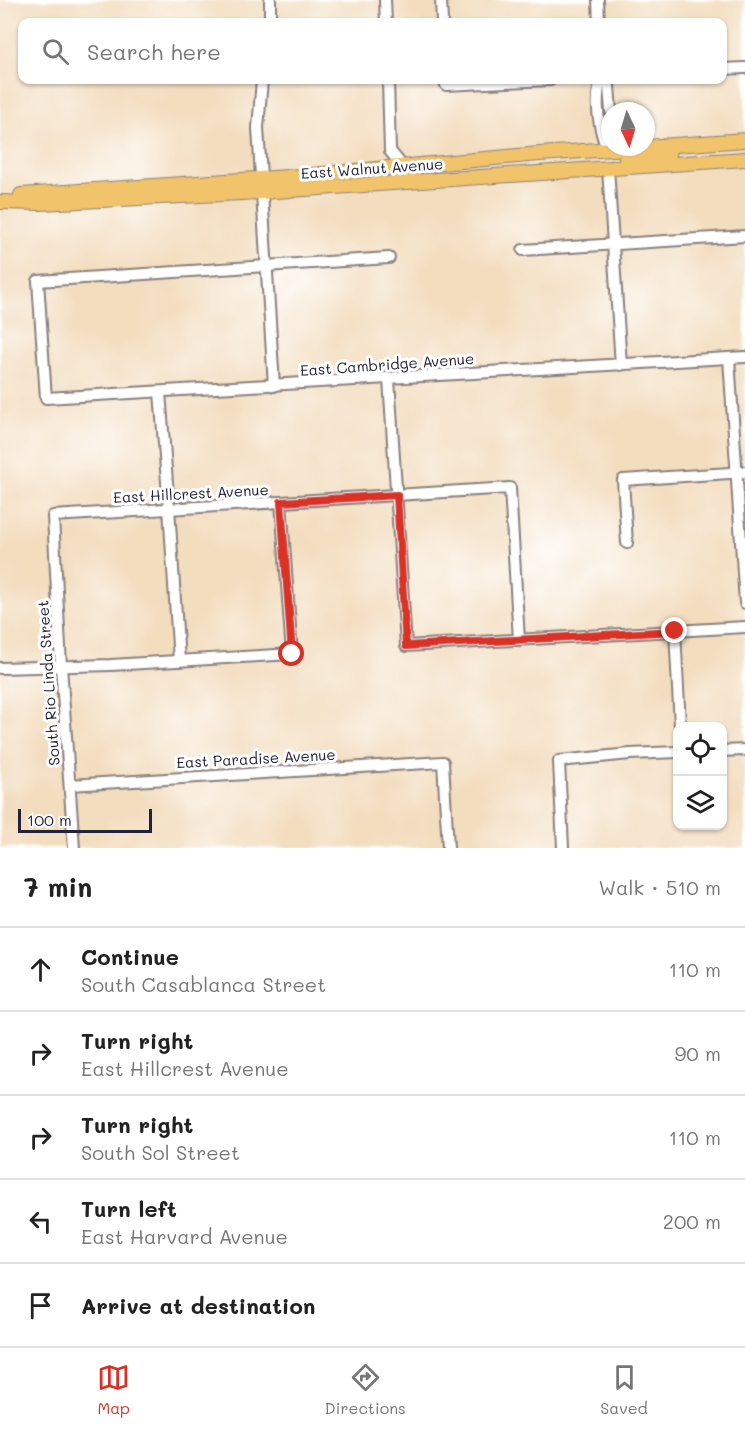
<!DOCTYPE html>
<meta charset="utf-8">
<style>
body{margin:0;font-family:Mali,sans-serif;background:#f2f2f2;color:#222}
.controls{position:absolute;right:18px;bottom:18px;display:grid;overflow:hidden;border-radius:12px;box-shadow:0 2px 4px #0004}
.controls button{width:54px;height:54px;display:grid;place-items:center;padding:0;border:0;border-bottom:2px solid #e0e0e0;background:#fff;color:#222;font:30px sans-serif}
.compass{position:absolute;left:601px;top:102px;width:54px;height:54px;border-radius:50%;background:#fff;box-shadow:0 2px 4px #0004;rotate:176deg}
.scale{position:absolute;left:18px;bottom:15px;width:134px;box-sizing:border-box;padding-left:6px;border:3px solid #22223b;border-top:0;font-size:16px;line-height:21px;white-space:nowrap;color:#22223b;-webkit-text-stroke:4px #fff;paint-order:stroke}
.stop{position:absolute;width:18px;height:18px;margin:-14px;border:4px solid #d93025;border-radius:50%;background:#fff}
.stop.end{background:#d93025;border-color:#fff;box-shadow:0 2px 6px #0008}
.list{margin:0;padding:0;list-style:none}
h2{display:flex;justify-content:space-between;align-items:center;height:78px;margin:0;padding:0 24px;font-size:26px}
h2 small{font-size:20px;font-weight:400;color:#767676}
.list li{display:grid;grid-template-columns:39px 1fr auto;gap:18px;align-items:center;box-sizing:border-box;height:84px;padding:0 24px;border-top:2px solid #e0e0e0}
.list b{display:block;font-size:22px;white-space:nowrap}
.list p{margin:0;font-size:20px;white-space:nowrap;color:#767676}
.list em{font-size:20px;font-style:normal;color:#767676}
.icon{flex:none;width:33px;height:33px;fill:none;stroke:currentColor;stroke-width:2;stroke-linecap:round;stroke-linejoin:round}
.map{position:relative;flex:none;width:745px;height:848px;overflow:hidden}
.search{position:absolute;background:#fff;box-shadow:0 2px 4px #0004;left:18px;right:18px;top:18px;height:66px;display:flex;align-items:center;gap:15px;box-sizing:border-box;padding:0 21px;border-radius:12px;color:#767676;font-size:22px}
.sheet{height:498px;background:#fff}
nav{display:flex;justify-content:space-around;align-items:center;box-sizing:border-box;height:84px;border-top:2px solid #e0e0e0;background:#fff;font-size:16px;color:#767676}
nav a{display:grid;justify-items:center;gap:3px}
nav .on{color:#d93025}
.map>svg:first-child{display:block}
</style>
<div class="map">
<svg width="745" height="848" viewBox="0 0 745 848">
<rect width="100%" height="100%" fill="#fff"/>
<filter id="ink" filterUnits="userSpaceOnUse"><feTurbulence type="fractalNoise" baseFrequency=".0167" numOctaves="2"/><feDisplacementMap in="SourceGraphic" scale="12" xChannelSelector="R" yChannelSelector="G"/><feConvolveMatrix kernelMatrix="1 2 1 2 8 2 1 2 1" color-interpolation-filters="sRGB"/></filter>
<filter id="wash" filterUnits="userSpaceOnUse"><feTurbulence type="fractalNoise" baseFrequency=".008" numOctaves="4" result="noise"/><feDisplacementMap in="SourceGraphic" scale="24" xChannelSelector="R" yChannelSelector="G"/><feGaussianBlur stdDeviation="1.35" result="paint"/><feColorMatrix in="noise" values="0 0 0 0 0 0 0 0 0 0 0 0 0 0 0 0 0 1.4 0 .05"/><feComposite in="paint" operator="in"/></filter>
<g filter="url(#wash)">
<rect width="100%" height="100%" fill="#f3ddbf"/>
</g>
<g filter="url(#ink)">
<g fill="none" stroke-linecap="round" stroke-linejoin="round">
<g stroke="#8a807d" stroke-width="14">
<g id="minor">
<path d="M385,0L386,22"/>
<path d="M441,0L442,22"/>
<path d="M598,0L599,22"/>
<path d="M270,22V0"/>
<path d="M722,69L745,68"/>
<path d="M262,80L258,128L274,386"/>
<path d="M388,80L390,151L403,167"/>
<path d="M445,80L446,85L550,80"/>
<path d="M601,80C594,100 599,129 607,149"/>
<path d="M604,80L609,86L611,111"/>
<path d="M608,168L621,365"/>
<path d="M523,250L745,236"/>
<path d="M389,258L38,281L46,398L745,357"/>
<path d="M729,358L745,603"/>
<path d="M389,379L406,646L745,627"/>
<path d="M160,392L169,508L179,661"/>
<path d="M627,543L623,480L745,472"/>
<path d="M675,631L680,726"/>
<path d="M0,668L111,665L292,654L281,502"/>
<path d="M722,751L745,750"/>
<path d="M70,785L443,762L448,848"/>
<path d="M74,848L61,666L53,516L510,488L519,640"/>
<path d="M563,848L559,761L630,754L678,752"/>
</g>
</g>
<g stroke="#8a807d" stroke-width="16">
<g id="major">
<path d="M646,147L745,140"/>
<path d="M626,158L669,155"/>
<path d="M21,195L301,176L539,154L641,147"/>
<path d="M0,202L40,203L261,192L745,159"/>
</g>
</g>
<use href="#minor" stroke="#fff" stroke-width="10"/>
<use href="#major" stroke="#f1c36a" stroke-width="14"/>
</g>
</g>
<g fill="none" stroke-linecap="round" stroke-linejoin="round" filter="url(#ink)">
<path stroke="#d93025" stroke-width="8" d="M292,654L281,502L397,495L406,646L675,631"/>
</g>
<g text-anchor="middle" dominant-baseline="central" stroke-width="6" stroke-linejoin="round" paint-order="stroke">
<g font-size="15" fill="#22223b" stroke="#fff">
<text transform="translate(372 168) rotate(-4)">East Walnut Avenue</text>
<text transform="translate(387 364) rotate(-4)">East Cambridge Avenue</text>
<text transform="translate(191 493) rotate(-3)">East Hillcrest Avenue</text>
<text transform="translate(48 683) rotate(-94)">South Rio Linda Street</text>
<text transform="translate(256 758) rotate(-3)">East Paradise Avenue</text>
</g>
</g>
</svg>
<div class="controls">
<button><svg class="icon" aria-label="locate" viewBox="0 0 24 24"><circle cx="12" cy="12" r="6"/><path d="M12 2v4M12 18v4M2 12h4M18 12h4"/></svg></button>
<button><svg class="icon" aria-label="layers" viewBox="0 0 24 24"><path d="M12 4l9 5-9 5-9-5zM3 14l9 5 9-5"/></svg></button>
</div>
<svg class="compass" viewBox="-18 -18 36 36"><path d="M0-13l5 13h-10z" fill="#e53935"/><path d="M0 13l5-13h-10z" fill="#767676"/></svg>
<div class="scale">100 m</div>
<div class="stop" style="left:292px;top:654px"></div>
<div class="stop end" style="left:675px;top:631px"></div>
<div class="search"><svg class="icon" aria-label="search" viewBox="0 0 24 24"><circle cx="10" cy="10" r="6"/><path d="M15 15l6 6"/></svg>Search here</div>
</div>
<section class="sheet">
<h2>7 min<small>Walk · 510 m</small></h2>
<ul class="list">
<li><svg class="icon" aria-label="ahead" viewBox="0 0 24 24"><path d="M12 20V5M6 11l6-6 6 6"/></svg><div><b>Continue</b><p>South Casablanca Street</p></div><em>110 m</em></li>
<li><svg class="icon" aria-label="right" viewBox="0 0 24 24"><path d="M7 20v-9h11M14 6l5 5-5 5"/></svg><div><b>Turn right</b><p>East Hillcrest Avenue</p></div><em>90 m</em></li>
<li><svg class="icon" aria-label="right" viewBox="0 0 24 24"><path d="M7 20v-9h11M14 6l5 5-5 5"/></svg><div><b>Turn right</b><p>South Sol Street</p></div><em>110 m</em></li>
<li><svg class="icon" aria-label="left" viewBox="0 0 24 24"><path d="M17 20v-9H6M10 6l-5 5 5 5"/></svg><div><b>Turn left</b><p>East Harvard Avenue</p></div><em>200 m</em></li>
<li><svg class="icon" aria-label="arrive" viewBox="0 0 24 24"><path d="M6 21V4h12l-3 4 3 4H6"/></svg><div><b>Arrive at destination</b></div></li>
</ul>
</section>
<nav>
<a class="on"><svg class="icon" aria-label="map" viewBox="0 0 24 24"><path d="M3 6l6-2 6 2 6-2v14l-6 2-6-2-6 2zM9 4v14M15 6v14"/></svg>Map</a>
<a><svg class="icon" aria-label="directions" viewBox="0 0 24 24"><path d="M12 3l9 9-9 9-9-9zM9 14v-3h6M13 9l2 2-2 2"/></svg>Directions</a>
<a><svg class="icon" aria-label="saved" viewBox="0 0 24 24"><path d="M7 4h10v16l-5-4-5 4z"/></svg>Saved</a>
</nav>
